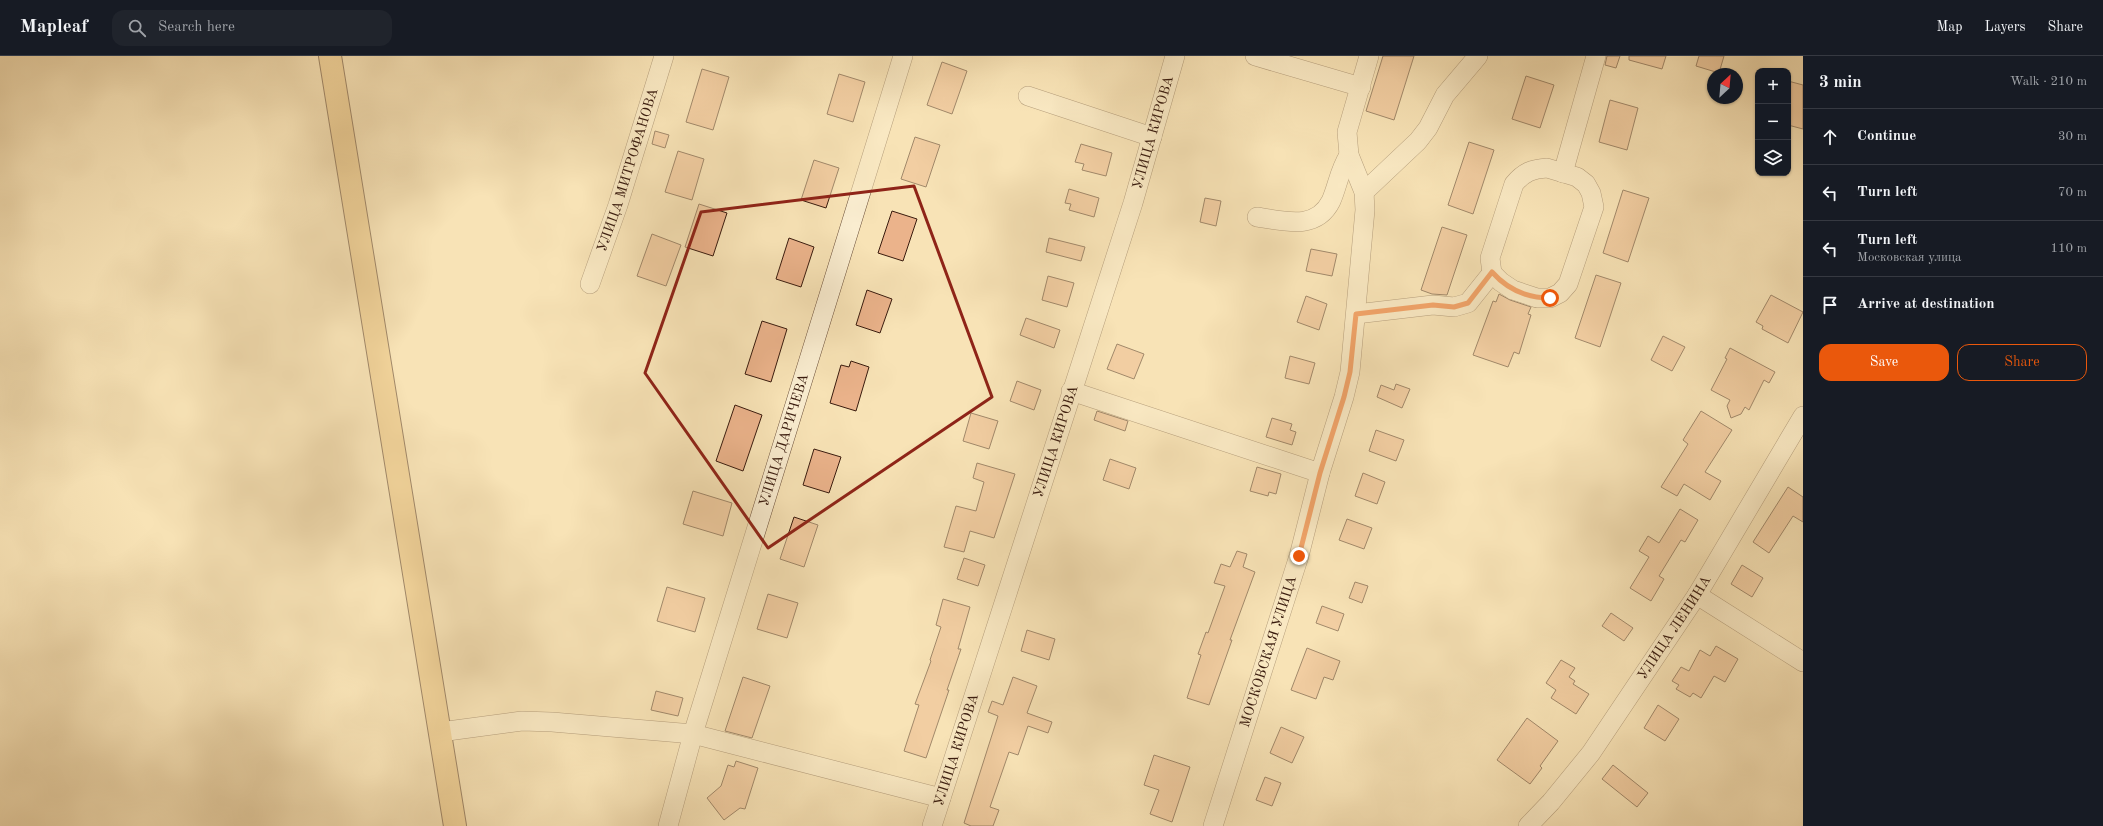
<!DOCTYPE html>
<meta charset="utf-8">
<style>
body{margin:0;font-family:"Old Standard TT",serif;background:#20242c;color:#f1f3f6}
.controls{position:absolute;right:12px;top:12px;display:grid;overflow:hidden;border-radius:8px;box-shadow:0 1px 3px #0004}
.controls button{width:36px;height:36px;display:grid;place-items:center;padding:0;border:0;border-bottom:1px solid #363941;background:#171b24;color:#f1f3f6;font:20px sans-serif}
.compass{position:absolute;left:1707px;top:12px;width:36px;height:36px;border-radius:50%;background:#171b24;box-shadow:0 1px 3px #0004;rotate:26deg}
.stop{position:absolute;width:12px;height:12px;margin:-9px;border:3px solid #ea580c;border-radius:50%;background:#fff}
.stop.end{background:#ea580c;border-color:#fff;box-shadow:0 1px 4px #0008}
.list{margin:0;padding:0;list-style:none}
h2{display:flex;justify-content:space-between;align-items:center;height:52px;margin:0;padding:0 16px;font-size:17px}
h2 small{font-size:13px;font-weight:400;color:#9ea1a6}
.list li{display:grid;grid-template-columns:26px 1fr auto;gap:12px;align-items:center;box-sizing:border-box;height:56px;padding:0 16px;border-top:1px solid #363941}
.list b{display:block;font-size:15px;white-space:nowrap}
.list p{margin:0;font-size:13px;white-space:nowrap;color:#9ea1a6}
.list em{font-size:13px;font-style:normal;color:#9ea1a6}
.actions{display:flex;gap:8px;padding:12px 16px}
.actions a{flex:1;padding:9px 0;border:1px solid #ea580c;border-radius:12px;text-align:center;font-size:14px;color:#ea580c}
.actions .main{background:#ea580c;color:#fff}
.icon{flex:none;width:22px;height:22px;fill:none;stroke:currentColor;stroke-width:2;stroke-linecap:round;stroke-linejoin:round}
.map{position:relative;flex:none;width:1803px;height:770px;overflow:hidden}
header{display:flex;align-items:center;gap:24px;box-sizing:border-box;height:56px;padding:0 20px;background:#171b24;border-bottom:1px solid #363941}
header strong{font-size:19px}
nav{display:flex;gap:22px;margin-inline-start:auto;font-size:14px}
.search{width:280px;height:36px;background:#20242c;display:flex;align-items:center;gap:10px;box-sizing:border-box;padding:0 14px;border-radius:12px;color:#9ea1a6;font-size:15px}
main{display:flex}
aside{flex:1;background:#171b24}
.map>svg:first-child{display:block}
</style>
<header>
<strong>Mapleaf</strong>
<div class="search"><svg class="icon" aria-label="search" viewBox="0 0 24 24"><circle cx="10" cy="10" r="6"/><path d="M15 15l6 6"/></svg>Search here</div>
<nav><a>Map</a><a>Layers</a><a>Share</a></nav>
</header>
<main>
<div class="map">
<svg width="1803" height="770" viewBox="0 0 1803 770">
<rect width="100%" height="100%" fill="#f8e3b6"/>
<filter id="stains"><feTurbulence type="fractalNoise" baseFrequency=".005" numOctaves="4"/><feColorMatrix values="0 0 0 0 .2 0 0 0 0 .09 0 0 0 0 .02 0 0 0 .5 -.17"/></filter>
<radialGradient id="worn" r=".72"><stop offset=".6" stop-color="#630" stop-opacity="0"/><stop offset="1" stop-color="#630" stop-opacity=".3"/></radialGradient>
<g fill="#ebb38b" stroke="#391b0e">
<path d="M1383,0H1414L1394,64L1366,55Z"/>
<path d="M1607,0H1620L1616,12L1605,9Z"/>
<path d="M1629,0H1666L1662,13L1629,4Z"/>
<path d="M1699,0H1724L1719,17L1696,10Z"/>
<path d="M942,6L967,15L952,58L927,49Z"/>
<path d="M702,13L729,21L713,74L686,66Z"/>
<path d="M839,18L865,26L853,66L827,58Z"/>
<path d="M1526,20L1554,29L1540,72L1512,63Z"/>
<path d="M1788,25L1803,29V73L1788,69Z"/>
<path d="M1610,44L1638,52L1627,94L1599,86Z"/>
<path d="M655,75L669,79L665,92L652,88Z"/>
<path d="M915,81L940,89L926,131L901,123Z"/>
<path d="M1469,86L1494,94L1473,158L1448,149Z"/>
<path d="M1081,88L1112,97L1106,120L1082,114L1084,108L1075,106Z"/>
<path d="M678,95L704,103L692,144L665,136Z"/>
<path d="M814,104L839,112L826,152L801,144Z"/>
<path d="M1069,133L1099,142L1094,161L1069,154L1071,148L1065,147Z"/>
<path d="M1623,134L1649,142L1628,206L1603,197Z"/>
<path d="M1205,142L1221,145L1216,170L1200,166Z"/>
<path d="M699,148L727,157L713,200L685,191Z"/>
<path d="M892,155L917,163L903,205L878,197Z"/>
<path d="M1442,171L1467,179L1447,239L1432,238L1421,234Z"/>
<path d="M652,178L681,189L666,230L637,220Z"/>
<path d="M789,182L814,191L801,231L776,223Z"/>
<path d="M1049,182L1085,191L1081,205L1046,196Z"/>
<path d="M1311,193L1337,198L1332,220L1306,215Z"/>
<path d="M1596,219L1621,227L1600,291L1575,282Z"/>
<path d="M1048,220L1074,227L1067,251L1042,244Z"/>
<path d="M867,234L892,243L880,277L856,269Z"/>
<path d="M1499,238L1510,244L1531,251L1528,258L1531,259L1519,298L1514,296L1508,311L1473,299L1493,245L1496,246Z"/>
<path d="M1771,239L1803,256L1788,287L1762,273L1763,270L1756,266Z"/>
<path d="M1306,240L1327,248L1319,274L1297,266Z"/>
<path d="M1026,262L1060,274L1054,292L1020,279Z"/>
<path d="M762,265L787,273L771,326L745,318Z"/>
<path d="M1663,280L1685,291L1672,315L1651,304Z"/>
<path d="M1117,288L1144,298L1134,323L1107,313Z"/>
<path d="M1730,292L1775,316L1769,327L1764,324L1749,354L1745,351L1741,358L1731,362L1727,350L1730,344L1711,334L1727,303L1725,302Z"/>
<path d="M1290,300L1315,307L1309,328L1285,322Z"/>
<path d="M851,305L869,311L856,355L830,347L841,309L849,311Z"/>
<path d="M1017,325L1041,334L1034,354L1010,345Z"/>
<path d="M1396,328L1410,333L1402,352L1377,341L1381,329L1394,334Z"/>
<path d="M735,349L762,359L743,415L716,405Z"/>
<path d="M1097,355L1128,365L1125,375L1094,364Z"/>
<path d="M1701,355L1732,374L1705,416L1721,425L1710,444L1684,428L1677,440L1661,431L1688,388L1683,384Z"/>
<path d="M971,357L998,365L989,393L963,385Z"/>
<path d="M1272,362L1292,368L1290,374L1296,376L1292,389L1266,381Z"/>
<path d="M1376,374L1404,384L1396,405L1369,395Z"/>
<path d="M814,393L841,401L829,437L803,429Z"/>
<path d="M1110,403L1136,412L1129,433L1103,424Z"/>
<path d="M977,407L1015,418L994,482L970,475L964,496L944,491L956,450L976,455L984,426L973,422Z"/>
<path d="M1257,411L1281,418L1276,438L1269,436L1268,440L1250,435Z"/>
<path d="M1363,417L1385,426L1377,448L1355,440Z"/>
<path d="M1788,431L1803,441V466L1793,460L1769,497L1753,486Z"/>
<path d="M693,435L732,447L723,480L683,468Z"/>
<path d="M1680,453L1698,464L1685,486L1681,484L1659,520L1664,523L1651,545L1630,532L1649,501L1639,495L1648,480L1659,487Z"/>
<path d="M794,461L818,469L804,511L780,503Z"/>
<path d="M1347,463L1372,472L1364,493L1339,484Z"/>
<path d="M1237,495L1247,498L1243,511L1255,516L1230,584H1232L1209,649L1187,642L1201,599L1198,598L1206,576L1208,577L1225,530L1214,527L1221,508L1230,511Z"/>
<path d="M964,502L985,509L978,530L957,523Z"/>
<path d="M1742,509L1763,522L1752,541L1731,528Z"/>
<path d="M1355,526L1368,530L1362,547L1349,542Z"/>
<path d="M667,531L705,542L695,576L657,565Z"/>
<path d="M768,538L798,547L787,582L757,573Z"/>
<path d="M943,543L970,551L958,593H961L947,634H949L926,702L904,695L919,649L915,648L931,605L930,604L941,571L936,569Z"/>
<path d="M1322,550L1344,558L1338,575L1316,567Z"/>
<path d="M1611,557L1633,572L1624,585L1602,570Z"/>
<path d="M1027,574L1055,583L1049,604L1021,595Z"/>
<path d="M1716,590L1738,603L1725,626L1714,620L1701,642L1693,637L1690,641L1676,633L1679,629L1672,625L1681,611L1689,615L1700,594L1710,600Z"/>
<path d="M1307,592L1340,605L1333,624L1324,621L1316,643L1291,634Z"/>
<path d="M1561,604L1575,612L1569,621L1575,625L1573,628L1589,638L1576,658L1551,642L1556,634L1546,627Z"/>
<path d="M743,621L770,630L752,682L725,675Z"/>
<path d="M1013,621L1037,630L1027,657L1052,666L1048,677L1028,670L1018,699L1009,696L990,751L999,754L993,770H971L964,767L998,660L988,656L992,645L1003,649Z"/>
<path d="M656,635L683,642L678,660L651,654Z"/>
<path d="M1658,649L1679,663L1665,685L1644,672Z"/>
<path d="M1527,662L1558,685L1540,710L1542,712L1530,728L1497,704Z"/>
<path d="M1281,671L1304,681L1292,707L1270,697Z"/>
<path d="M1154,699L1190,711L1172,766L1150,758L1159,734L1144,729Z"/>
<path d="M736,705L758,712L745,753L740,752L724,764L707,742L721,730L728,709L734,711Z"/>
<path d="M1613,709L1648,737L1637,751L1602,723Z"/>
<path d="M1265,721L1281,727L1272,750L1256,744Z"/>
</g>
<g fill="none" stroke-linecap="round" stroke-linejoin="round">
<g stroke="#694d38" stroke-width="20">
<g id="minor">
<path d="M1255,0L1361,31"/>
<path d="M1028,40L1152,81"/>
<path d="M1547,112L1577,121L1586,128L1591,137L1594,151L1568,228L1560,237L1550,242H1537L1513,234L1501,226L1492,217L1490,202L1514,128C1524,116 1532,113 1547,112Z"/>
<path d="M1563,117L1596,0"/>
<path d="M1364,136L1418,85L1428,72L1445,39L1478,0"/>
<path d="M1257,161C1284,165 1316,175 1331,145C1338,129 1339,115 1349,99"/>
<path id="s1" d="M590,228L618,149L664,0"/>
<path d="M1356,258L1433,249L1454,251L1468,247L1492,217"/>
<path d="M1071,335L1320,417"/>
<path d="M1697,539L1803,606"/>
<path d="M440,676L522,665L552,666L693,678L941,742"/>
<path id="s2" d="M668,770L693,678L903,0"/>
<path id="s3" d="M932,770L1133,147L1175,0"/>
<path id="s4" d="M1213,770L1299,500L1320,417L1344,341L1350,316L1365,154L1364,136L1349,99L1347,76L1369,0"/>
<path id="s5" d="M1528,770L1551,746L1591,697L1697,539L1803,360"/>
</g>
</g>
<g stroke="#391b0e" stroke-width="24">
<path id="major" d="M330,0L455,770"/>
</g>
<use href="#minor" stroke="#faedd0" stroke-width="19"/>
<use href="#major" stroke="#ecc27b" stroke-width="22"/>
</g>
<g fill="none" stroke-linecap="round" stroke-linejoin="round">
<path stroke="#ea580c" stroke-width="5" d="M1299,500L1320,417L1344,341L1350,316L1356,258L1433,249L1454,251L1468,247L1492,216C1507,233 1527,242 1550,242"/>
</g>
<path d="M0 0H1803V770H0ZM914,130L992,341L768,492L645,317L701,156Z" fill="#f8e3b6" fill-opacity=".55" fill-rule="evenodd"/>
<path fill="none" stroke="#8f2418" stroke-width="3" stroke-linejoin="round" d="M914,130L992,341L768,492L645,317L701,156Z"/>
<g text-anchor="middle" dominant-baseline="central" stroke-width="3.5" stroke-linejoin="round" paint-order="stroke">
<g font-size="14" fill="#391b0e" stroke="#faedd0">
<text stroke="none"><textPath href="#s3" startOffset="728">УЛИЦА КИРОВА</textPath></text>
<text stroke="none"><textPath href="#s1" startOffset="120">УЛИЦА МИТРОФАНОВА</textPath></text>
<text stroke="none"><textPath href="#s2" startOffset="403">УЛИЦА ДАРИЧЕВА</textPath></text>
<text stroke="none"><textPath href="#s3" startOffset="404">УЛИЦА КИРОВА</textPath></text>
<text stroke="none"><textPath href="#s5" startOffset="247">УЛИЦА ЛЕНИНА</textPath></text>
<text stroke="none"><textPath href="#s4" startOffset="183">МОСКОВСКАЯ УЛИЦА</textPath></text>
<text stroke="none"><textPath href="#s3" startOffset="80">УЛИЦА КИРОВА</textPath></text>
</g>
</g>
<rect width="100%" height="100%" filter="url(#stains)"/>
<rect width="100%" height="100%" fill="url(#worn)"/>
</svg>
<div class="controls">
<button>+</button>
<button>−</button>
<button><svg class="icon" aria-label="layers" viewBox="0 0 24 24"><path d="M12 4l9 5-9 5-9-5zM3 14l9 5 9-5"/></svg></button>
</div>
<svg class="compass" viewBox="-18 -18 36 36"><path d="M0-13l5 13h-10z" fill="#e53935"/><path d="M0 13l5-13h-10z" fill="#9ea1a6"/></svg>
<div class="stop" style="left:1550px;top:242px"></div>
<div class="stop end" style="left:1299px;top:500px"></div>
</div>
<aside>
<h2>3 min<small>Walk · 210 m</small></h2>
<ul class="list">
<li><svg class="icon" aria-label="ahead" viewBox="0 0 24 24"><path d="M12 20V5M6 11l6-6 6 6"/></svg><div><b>Continue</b></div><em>30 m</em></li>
<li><svg class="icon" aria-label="left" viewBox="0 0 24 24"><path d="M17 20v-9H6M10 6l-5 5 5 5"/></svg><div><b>Turn left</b></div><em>70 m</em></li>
<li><svg class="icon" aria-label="left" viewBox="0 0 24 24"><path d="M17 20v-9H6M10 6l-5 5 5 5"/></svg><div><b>Turn left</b><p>Московская улица</p></div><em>110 m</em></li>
<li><svg class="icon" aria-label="arrive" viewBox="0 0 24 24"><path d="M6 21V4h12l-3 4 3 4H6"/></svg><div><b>Arrive at destination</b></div></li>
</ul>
<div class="actions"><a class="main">Save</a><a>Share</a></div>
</aside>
</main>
